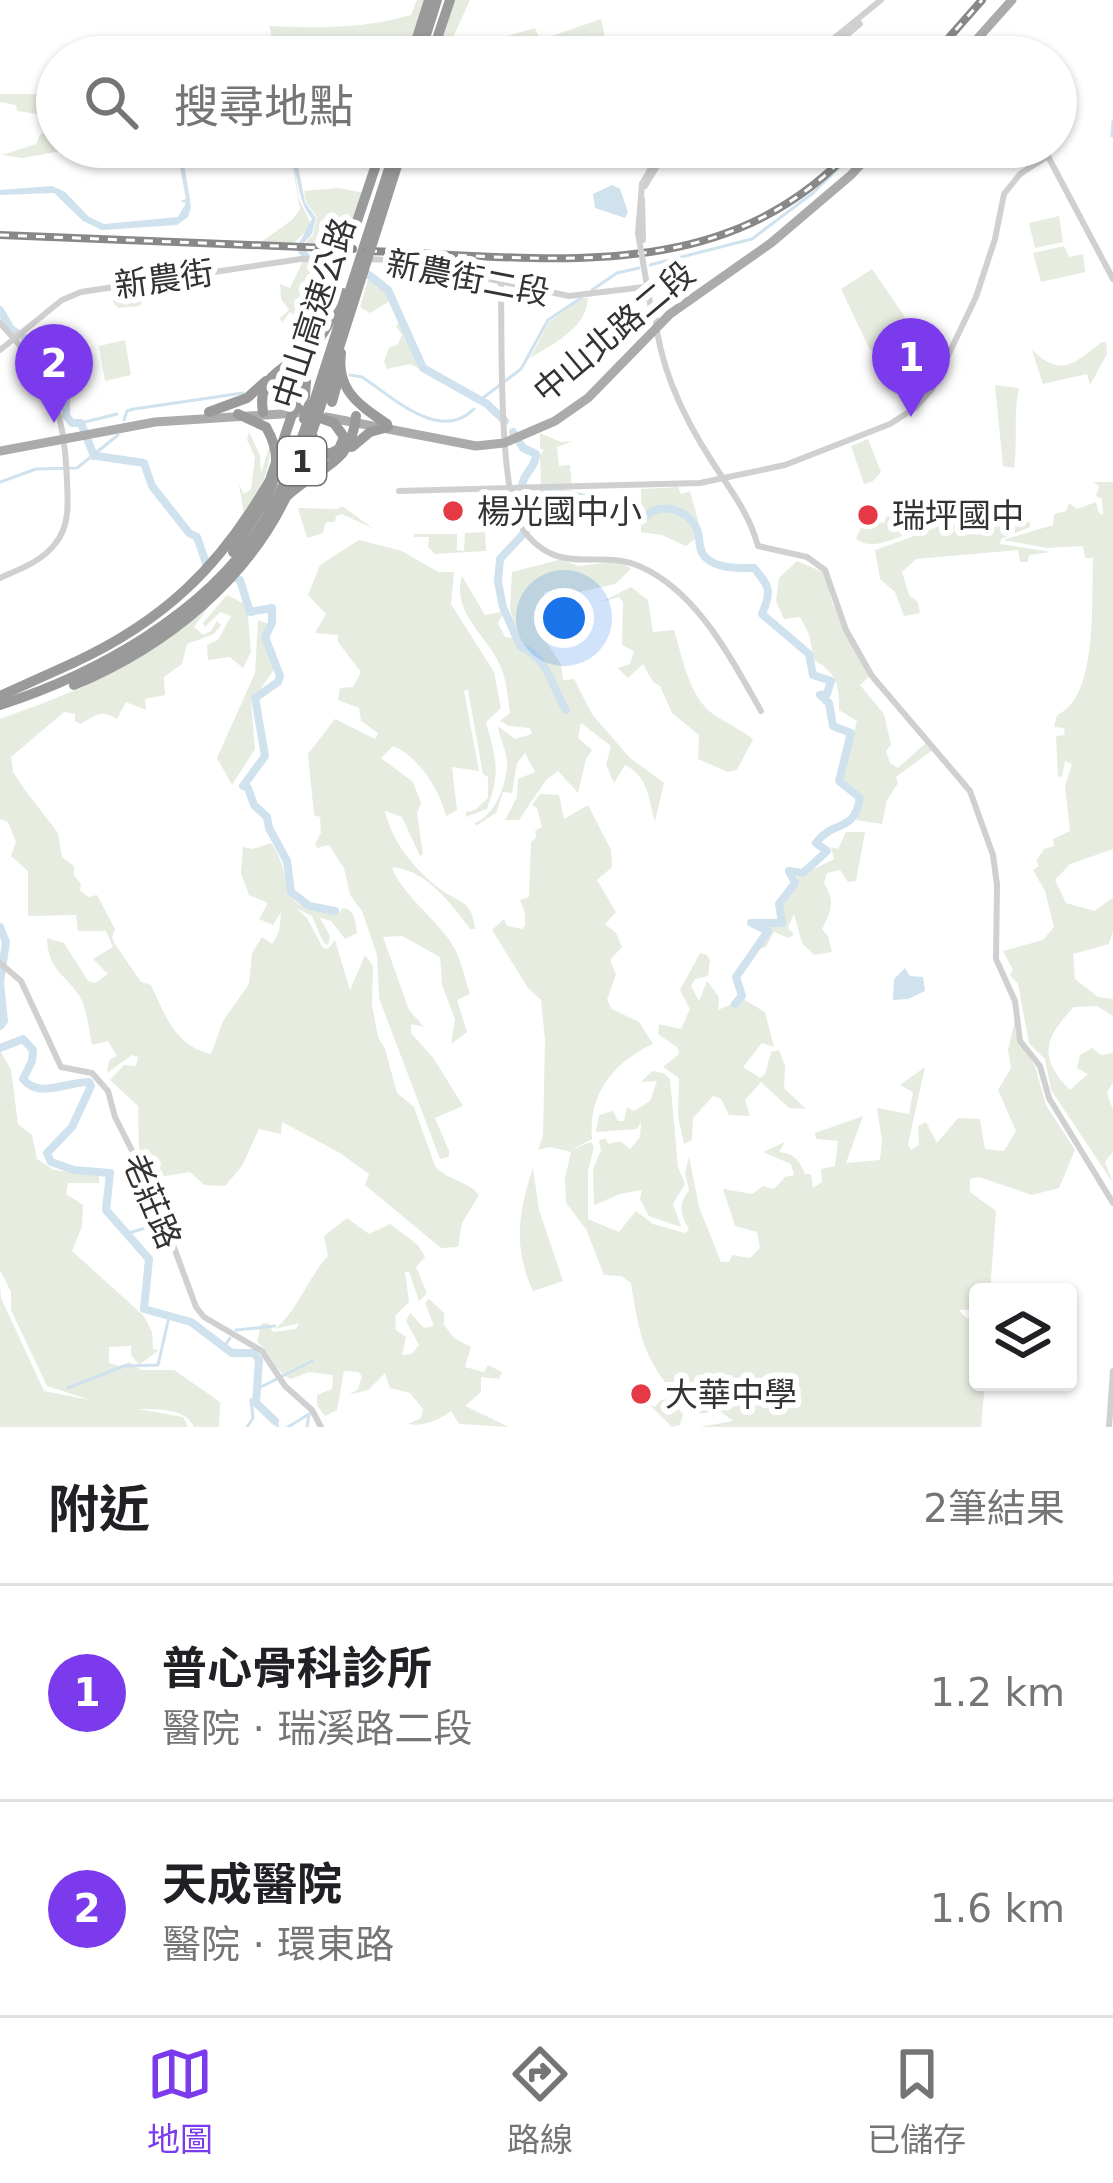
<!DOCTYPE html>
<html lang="zh-TW">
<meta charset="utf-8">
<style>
body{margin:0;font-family:"DejaVu Sans","Noto Sans TC",sans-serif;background:#f2f2f2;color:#202124}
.controls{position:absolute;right:36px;bottom:36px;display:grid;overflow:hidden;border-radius:12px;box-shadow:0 3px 9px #0004}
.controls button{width:108px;height:108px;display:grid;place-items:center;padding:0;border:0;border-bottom:3px solid #e0e0e0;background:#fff;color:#202124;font:60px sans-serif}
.you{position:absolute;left:564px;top:618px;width:42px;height:42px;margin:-30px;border:9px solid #fff;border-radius:50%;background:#1a73e8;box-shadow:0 0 0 18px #1a73e833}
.badge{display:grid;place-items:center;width:78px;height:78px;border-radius:50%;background:#7c3aed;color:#fff;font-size:39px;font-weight:700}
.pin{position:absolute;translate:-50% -99px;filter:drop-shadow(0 3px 6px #0008)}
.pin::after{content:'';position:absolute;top:63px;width:42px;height:36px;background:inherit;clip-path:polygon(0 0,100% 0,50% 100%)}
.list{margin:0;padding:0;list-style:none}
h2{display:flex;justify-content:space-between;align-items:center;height:156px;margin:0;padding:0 48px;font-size:51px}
h2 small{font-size:39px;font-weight:400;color:#757577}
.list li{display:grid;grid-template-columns:78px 1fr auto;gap:36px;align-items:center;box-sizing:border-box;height:216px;padding:0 48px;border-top:3px solid #e0e0e0}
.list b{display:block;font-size:45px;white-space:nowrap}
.list p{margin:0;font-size:39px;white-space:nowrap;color:#757577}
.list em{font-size:39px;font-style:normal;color:#757577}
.icon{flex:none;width:66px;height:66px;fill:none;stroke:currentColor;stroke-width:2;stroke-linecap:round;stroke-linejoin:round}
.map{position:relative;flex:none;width:1113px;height:1427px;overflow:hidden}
.search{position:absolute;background:#fff;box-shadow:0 3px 9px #0004;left:36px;right:36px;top:36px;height:132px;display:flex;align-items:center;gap:30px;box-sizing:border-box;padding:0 42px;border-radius:66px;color:#757577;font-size:45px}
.sheet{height:588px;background:#fff}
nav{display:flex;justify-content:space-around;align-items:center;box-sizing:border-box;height:168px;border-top:3px solid #e0e0e0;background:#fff;font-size:33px;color:#757577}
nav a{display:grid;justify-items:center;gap:6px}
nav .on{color:#7c3aed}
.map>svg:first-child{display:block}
</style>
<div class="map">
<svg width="1113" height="1427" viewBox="0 0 1113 1427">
<rect width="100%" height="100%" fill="#fff"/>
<g fill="#e6ecdf">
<path d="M417,0H425L407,57H277L269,26C319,28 362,29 411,15Z"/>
<path d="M455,0H470L444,57H437Z"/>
<path d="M601,19L606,42L592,35L583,44L574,42L571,47L552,51L553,57H457L494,47L493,40L535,28L540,40Z"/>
<path d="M0,94H37L57,99V117L17,111L16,105L0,102Z"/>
<path d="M57,121V147H82L23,158L2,155L36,144L40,135L55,127Z"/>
<path d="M291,158C296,171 296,185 299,198C302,209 309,215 311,226L294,243L261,242L292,220L300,209Z"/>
<path d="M339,188L365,193L347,245L304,244L313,235L317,217L306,202L304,191Z"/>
<path d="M1059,216L1063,242L1035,248L1029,223Z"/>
<path d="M1064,246L1069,257L1083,254L1085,272L1041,282L1033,253Z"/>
<path d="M303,261L340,266L317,327L307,313L301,320L290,312L282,323L280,318L289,310L281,299L280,284L290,288Z"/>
<path d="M872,269L922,342L893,372L869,348L841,289Z"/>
<path d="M369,276L378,282L391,300L370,313L360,307Z"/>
<path d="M143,286L144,299L140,306L118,308L113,302V294L108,295Z"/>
<path d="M582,298H588C587,328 553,344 530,358L549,322Z"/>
<path d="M401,321L422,370L410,364L387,369L384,362L389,348L398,344L402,335L396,326Z"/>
<path d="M125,340L131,375L105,381L99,346Z"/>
<path d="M1102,342H1106L1107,354L1090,385L1087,374L1043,384L1032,350C1062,378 1073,364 1102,342Z"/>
<path d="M581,343L589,356L552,393L557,363Z"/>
<path d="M995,385L1019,388C1013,415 1018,440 1014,468L1003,466Z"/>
<path d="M249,432L260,455L261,473L270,445C271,472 258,492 244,514L239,485L244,494L251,489L255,457L247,440Z"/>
<path d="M540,433L561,442L573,441L557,447L559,466L570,465L572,489H541L540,455L544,450L540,449Z"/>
<path d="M868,439L881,472L873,481L864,484L851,446Z"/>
<path d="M1094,482H1113V849L1070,864L1055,880L1066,903L1095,911L1113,897V931L1109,944L1073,954L1075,979L1098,997L1113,999V1016L1097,1006L1074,1007C1045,1037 1037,1057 1070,1090L1088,1074L1077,1068L1080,1055L1092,1048L1101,1055L1113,1053V1082L1107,1093L1113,1110V1152L1105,1162L1113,1183L1051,1090L1045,1059L1029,1043L1018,984L1010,975L1013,970L1003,951L1043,940L1054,927L1045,891L1033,870L1039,866L1036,861L1044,849L1054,846L1053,839L1070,831L1065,786L1072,764L1065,761L1062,777L1058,776L1056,736L1065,735L1064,728L1054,727L1057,715C1099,698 1091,597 1093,558H1085L1083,546L1047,548L1003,540L1053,525L1054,514L1066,511L1069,503L1077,509L1096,502L1099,513L1103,515L1102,499L1096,496L1099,487Z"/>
<path d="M678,487L681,494L690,491L699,524L696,527L699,536L686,546L662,535L641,532V489Z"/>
<path d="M1001,504L993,518L999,526L1030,522V527L1001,539L1000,544L1051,552L1029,555L1028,562H1020L1018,550L916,559L902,572L909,595L918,602L920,613L904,616L895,592L880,579L875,550L917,535L919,526L976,508Z"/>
<path d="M342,506L374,529L342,514L336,516L335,522H326L323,533L307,538L298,508L338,509Z"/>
<path d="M901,510L911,532C894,539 872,551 856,539L861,528L885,522L886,517Z"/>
<path d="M485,532L486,551L435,554L428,547L429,537H414V534H457V550L464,551L465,533Z"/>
<path d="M359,540L402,551L438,572H454L451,604L494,672L501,708L486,722C496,759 501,772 487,809L466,817V812L475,810L488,798V777L483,774L468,690L464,691L479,771L452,767L457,810L446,816C440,790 418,756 393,746L381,758L413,782L421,803L417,813L423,854L420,856L402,817L385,811C392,842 414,869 440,889C458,903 472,899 475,929H470C451,903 426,870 392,867C397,888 435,919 450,941C461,956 464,977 470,994L457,1000L467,1032L451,1044L455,1019L442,985L440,957L402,936L383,937L409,1010L424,1027L411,1024V1033L434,1059L463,1106L435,1118L449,1151V1157L440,1159L379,998L377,955L362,911L350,895L344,868L329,845L317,848L315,844L321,833L320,817L314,815L308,754L335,719L375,739L378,733L361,721L359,708L338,700L340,688L353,687L361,672L338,642V635L315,633L326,614L308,595L320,565Z"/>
<path d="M562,559L578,566L621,561L631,569L615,584L562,596L559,589L545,592L535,625L561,664L563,680L574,679L592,714L629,757L664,783L655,821C648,799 649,777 625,765L614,783L606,765L611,746L581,723L578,738L592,750L586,759L578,793L558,771L546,780L519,820H505L517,797L518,779L535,772L525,753L517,763L512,793L503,792L496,813L476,826L475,823C495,815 506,786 507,765C508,753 499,738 498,726L515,739L532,734L530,728L509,726L500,721L510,713C508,700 507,685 503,673C493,639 450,615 462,576L485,615L505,611L498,623L505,637L518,638L510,609L512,572Z"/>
<path d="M797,561L825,573L833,605L871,675L860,685L884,714L891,745L886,751L890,763L898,768L927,742L934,749L896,777L898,783L887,800L882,824L856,820L864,799L841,780L857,721L839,710C840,686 836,672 814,660L809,634L800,617L784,619L776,601L779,578Z"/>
<path d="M631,587L648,600L653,632L674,630C683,659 690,703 719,718C731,725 742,731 753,739L737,770L728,772L698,759L699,735L672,713L660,686L653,682L643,664L628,678L618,668L630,664L634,651L622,645L623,602L619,597L601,602Z"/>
<path d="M227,595L247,605L251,652L243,668L230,657L208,660L207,645L218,640L231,616L220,612L205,627L203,623Z"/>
<path d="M212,602L194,627L203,635L211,631L217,621L221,625L214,634L187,644L182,664L164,677L165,695L145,699L146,710L126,702L117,719C102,709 95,715 81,724L75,721V714L64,712L11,757L13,772L25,790L58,833L62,857L74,866V875L81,884L80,890L88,897L97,895L115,929L112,937L115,944L141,982L151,985C165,1015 175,1046 211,1054L223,1021L249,984L252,953L262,937L272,944L279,932L281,912L273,925L259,919L268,903L249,895L241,873L243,847L253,849L271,843C300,885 266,904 337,915L343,908C356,910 355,922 357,933L345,939L331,921L320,918L330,936L328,945L323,942L312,916L296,908L307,918L323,948L328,949L335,940L350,990L365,955L373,966L372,1005L378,1037L385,1049L397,1093L414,1107L435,1166C446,1180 467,1180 479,1195L462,1223L458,1247L441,1248L365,1185L369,1174L340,1153L282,1122L281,1134L259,1129L242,1166L225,1186L204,1185L190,1172L159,1177L161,1162L139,1150L138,1106L110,1080L124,1065L136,1066L138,1057L132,1055L107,1073L109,1060L117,1056L108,1041L92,1045C89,1031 87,1009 80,997C65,973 48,971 47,938L64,943L88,981L95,983L108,974L93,959L113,947L106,931H78L76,915L28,916V871L11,856L16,842L8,822L0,819V719C88,687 141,667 212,602Z"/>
<path d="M258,620L274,626L266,646L274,670L251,702L255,749L232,785L217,758L255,673Z"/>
<path d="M540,794L559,795L564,819L588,805L611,850L612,867L597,880L616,912L605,924L616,933L622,947L610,960L616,974L607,1000L612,1009L639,1022L653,1044C614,1062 588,1093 592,1139L571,1150L591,1142L594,1147L588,1171V1219L619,1232L636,1211L653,1224L685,1233L689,1229C680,1213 678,1206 689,1190L685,1173L689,1156L699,1207L721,1262H729L732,1255L750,1258L760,1248L757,1232L735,1226L723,1189L752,1194L763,1186L774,1189L785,1177L794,1175L791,1164L763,1152L785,1142L779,1152C795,1154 799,1160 805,1174H811L813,1188L822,1182L821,1169L835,1166L838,1141L816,1139L815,1133L863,1116L846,1163L880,1160L882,1140L877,1108L909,1114L913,1092L900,1085L925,1067L908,1144L911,1150L919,1145L918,1126L926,1122L937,1143L958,1118L980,1119L985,1149L1004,1151L1016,1131L998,1090L1011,1068L1008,1050L1015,1021L1016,1036L1035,1066L1046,1105L1075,1150L1059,1188L1032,1195L979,1177L970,1179V1192L996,1211L990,1292H978V1309L959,1310L966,1318L978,1320V1382H985L981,1427H700L733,1421L721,1412L691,1414C647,1363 641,1349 631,1283L621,1276L604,1275L586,1229L566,1203L565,1178L571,1152L550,1147L538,1150L543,1136L545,1040L541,1000L528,988L492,930L504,919L507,926L522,929L525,926V913L520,900L529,897L531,843L536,837L535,831L542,827L537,808L532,805Z"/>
<path d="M846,832H865L856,881L848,882L840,870L827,873L824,883C835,901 832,910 822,929L828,936L832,952L814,955L802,943L794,914L788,928L794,934L789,938L774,932L766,947L751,952L763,934L756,924L784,919L782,906L795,888L796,878L834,859L831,847L838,849Z"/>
<path d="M700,953L707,955L710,960L708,976L695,979L691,986L699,1001L707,981L719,997L718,1010L743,999L765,1012L774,1047L762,1043L743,1067L760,1078L765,1074L771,1052L779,1050L785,1066L784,1088L806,1109L789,1108L761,1082L745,1100L750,1116L729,1115L721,1099L713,1096L693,1118L692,1140L684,1144L678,1116L679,1078L663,1067L679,1054L678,1048L658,1034L659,1024L681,1029L690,1009L680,990Z"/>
<path d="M0,1050L11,1070L18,1124L32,1135L37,1159L54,1170L99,1176V1183H68L66,1194L83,1205L82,1227L72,1251L144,1316L152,1332L153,1349L159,1350L139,1365L131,1355V1346L109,1347V1363L120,1366L129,1362L141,1370H174L220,1402L219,1427H194C185,1407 158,1410 138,1409L183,1417L188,1427H0V1285L1,1298L44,1391L90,1400L47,1386L11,1310V1292L0,1270Z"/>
<path d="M652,1071L663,1073L670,1079L678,1167L685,1184L673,1204L681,1227L649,1216L640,1199L642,1190L620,1194L594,1205L593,1169L601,1150L599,1140L606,1139L608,1144L620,1141L630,1149L640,1137L641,1122L637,1129L596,1132L599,1115L613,1111L618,1121H624L627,1107L634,1111L650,1101L657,1081L641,1082Z"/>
<path d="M533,1168L539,1210L563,1281L533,1291C513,1248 518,1212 533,1168Z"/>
<path d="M347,1218L369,1234L390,1224L418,1245L425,1257L416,1267L427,1293L419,1301L409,1272H405L409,1302L395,1316L396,1330L406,1337L402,1355L412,1354L419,1345L406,1321L410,1313L424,1328L434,1326L425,1303L429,1299L444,1313V1325L454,1338L471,1347L465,1367L484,1372L488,1365L502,1372L499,1379L481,1377V1392L465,1406L509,1427L459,1424L451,1411C439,1420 422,1427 408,1424L421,1418L423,1409L410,1393L390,1388L385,1373L368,1390L349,1395L358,1389L362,1376L358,1372L344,1371L337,1410L325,1416L317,1405V1395L332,1389L333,1375L309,1372L291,1379C275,1373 271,1352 257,1342L261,1324L268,1323L273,1332L296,1329L299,1323L275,1329C299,1309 307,1279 328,1256L324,1236Z"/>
<path d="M670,1399L683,1414L680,1425L672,1427L648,1403L655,1407L661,1400Z"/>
</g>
<g fill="#cfe2ee">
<path d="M196,147H223L184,163L191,207L188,217L177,225L102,230L83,221L54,193L0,195V190L52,186L65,192L89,217L104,224L178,217L186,203L180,201L186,199L179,162Z"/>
<path d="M285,147L295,150L305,202L316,218L312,234L303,244C311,266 325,256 341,263L304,260L296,249L312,219C295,198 300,170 285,147Z"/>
<path d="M612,185L620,189L628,212L625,218L595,208L593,194Z"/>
<path d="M905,968L910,976L923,977L925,991L908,999L893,1000L894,979Z"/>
</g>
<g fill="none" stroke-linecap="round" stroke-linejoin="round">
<g stroke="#cfe2ee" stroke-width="3">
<path d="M1112,136L1113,121"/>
<path d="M295,152L311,147"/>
<path d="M650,265L752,239L813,193L860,147"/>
<path d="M592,290L617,273L639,268"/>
<path d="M350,375L362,377C394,398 440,443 474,409"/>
<path d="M280,388L300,384"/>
<path d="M484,397L521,369L548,320L581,298"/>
<path d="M124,420L127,411L134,409L243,393"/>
<path d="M81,423L117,414"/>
<path d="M0,482L36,469L77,468L118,435"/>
<path d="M126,1234L161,1223"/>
<path d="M236,1330L275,1326"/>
<path d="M224,1347L230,1338"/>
<path d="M68,1388L124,1366L158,1365L169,1317"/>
<path d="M257,1389L312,1361"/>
<path d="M275,1421L278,1427"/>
<path d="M247,1427L253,1418L251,1400L256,1399"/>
<path d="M288,1427L309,1414L307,1427"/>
</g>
<g stroke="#cfe2ee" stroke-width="8">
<path d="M369,275L388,290L423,368L487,404L505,421"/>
<path d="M0,310L11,329L37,346L66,375V416L72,423H81L94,456"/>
<path d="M513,432L523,448L536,454C536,468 522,474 522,487"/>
<path d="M97,456L144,463L152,486L189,533L197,537L206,563"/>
<path d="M544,492L570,494L602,503V517L609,519L621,508L646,516C662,502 687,509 697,529C701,538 697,548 705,557C717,569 738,568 754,568C770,587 772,591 762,614L809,654L813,675L831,681L827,694L820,695L829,703L833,726L851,733L839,781L860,798C854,834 833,819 816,843L827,851L803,873L789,871L795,883L779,904L782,923H751L768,931L736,977L742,996L735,1004"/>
<path d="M527,496L536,520L500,559L498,582L503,607L520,646C548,658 552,687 566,710"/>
<path d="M234,577L240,580L250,612L272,608V623L265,637L280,676L278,682L255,698L265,756L243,786L248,788L254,805L267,817L269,828L287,861L291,892L309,906L335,911"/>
<path d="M0,927L6,942L0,982L4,1021L0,1026"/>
<path d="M0,1048L23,1039L33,1050L32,1061L23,1079C39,1099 65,1082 89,1082L91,1086L72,1127L47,1153L51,1162L74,1170L110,1173L106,1210L149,1259L144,1309L191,1322L232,1353H254L259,1360L256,1403L275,1421"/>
</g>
<g stroke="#d0d0d0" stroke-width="6">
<path d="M982,34L994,57"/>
<path d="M811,57L881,0"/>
<path d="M820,57L860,24"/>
<path d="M1043,147L1113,279"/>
<path d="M642,184L655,161L671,147"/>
<path d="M645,186L660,161L679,147"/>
<path d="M368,259L405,261L569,296L644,287"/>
<path d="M501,283C502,332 498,494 522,528C557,579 599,548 639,566C697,591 731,658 761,711"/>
<path d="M655,314C659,366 685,420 713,463C731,491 749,513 758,546L807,557L825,570L846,630L872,676L970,791L993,855L997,885L996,959L1015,1001L1020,1041L1040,1066L1049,1098L1113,1203"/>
<path d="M0,323C51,378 64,407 67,481C68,503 70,526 55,544C41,562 20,569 0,578"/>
<path d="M0,350L62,300L81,292L301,259H347"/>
<path d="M399,491L700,483L785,465L890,424L915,408L932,389L976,297L995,239L1004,194L1020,174L1048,156"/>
<path d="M0,963L21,981L61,1067L92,1073L108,1091L115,1117L155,1196L196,1307L204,1317L262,1351L285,1386L312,1410L321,1427"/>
<path d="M1109,1427L1113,1371"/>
</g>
<g stroke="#ababab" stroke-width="9">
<path d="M961,57L1012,0"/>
<path d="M326,417L476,446L504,443L555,421L588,398L670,314L771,243L851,175L877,147"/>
<path d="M0,451L155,422L297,413"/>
</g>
<g stroke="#9a9a9a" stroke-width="10">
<path d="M411,57L429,0"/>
<path d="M419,57L437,0"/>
<path d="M431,57L450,0"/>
<path d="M341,353C336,390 359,405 387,424"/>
<path d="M332,402L339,377"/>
<path d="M313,405L396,147"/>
<path d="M299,409L278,398L276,381L289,373L306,381L305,397"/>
<path d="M209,412L247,398L266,381"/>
<path d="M263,412C256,372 290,368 313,346C327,332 335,310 343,293"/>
<path d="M312,415L334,423L344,437L339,449L329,454L313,446V437"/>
<path d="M352,447L370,432L388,427"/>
<path d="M288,495C321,465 351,466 356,416"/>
<path d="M233,552C256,510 295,476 266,427L238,414"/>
<path d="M0,696L73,663"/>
<path d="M0,705C94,675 205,614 259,529C282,495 295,457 309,418"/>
</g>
<g stroke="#888" stroke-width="8">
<g id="rail">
<path d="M932,57L982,0"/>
<path d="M0,235L353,249"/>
<path d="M368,251C541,256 723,291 854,147"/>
</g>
</g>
<use href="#rail" stroke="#fff" stroke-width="3" stroke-dasharray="9" stroke-linecap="butt"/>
<g stroke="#d0d0d0" stroke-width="6">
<path d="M642,184L638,233L652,315"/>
<path d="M642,199L643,240"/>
</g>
<g stroke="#9a9a9a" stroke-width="10">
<path d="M304,419L309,405"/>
<path d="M73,663C164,621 220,567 270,480L382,147"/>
<path d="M74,685C165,647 251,579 291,486C311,442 324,394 339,348C360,281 381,214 403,147"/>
</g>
</g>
<g fill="#e63946" stroke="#fff" stroke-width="4.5">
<circle cx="453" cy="511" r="12"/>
<circle cx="868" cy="515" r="12"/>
<circle cx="641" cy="1394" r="12"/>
</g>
<g text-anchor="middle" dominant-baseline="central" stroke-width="12" stroke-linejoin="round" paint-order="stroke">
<rect fill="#fff" stroke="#707070" stroke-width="3" x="278" y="437" width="48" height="48" rx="9"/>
<g font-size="30" font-weight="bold" fill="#333">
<text x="302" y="461">1</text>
</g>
<g font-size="33" fill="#333" stroke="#fff">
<text transform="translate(468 278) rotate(11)">新農街二段</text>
<text transform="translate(164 279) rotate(-8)">新農街</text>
<text transform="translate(314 313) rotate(-72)">中山高速公路</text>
<text transform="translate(614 332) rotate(-40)">中山北路二段</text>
<text transform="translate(152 1201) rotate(67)">老莊路</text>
</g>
<g font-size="33" fill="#333" stroke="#fff" text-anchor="start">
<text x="477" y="511">楊光國中小</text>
<text x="892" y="515">瑞坪國中</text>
<text x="665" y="1394">大華中學</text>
</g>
</g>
</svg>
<div class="controls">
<button><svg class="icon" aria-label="layers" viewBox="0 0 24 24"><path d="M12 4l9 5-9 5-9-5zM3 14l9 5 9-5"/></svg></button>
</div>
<div class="you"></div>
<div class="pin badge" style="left:911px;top:417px">1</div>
<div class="pin badge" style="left:54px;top:423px">2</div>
<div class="search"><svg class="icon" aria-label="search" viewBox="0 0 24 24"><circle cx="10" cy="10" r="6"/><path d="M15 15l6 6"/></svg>搜尋地點</div>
</div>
<section class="sheet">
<h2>附近<small>2筆結果</small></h2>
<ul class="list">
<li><span class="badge">1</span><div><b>普心骨科診所</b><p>醫院 · 瑞溪路二段</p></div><em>1.2 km</em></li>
<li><span class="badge">2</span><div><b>天成醫院</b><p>醫院 · 環東路</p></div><em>1.6 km</em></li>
</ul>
</section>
<nav>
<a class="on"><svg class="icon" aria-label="map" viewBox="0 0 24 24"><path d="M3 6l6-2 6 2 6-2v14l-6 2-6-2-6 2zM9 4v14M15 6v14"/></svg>地圖</a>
<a><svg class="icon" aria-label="directions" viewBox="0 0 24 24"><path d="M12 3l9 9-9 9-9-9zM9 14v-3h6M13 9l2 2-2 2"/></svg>路線</a>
<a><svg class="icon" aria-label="saved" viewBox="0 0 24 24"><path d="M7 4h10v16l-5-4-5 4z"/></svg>已儲存</a>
</nav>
